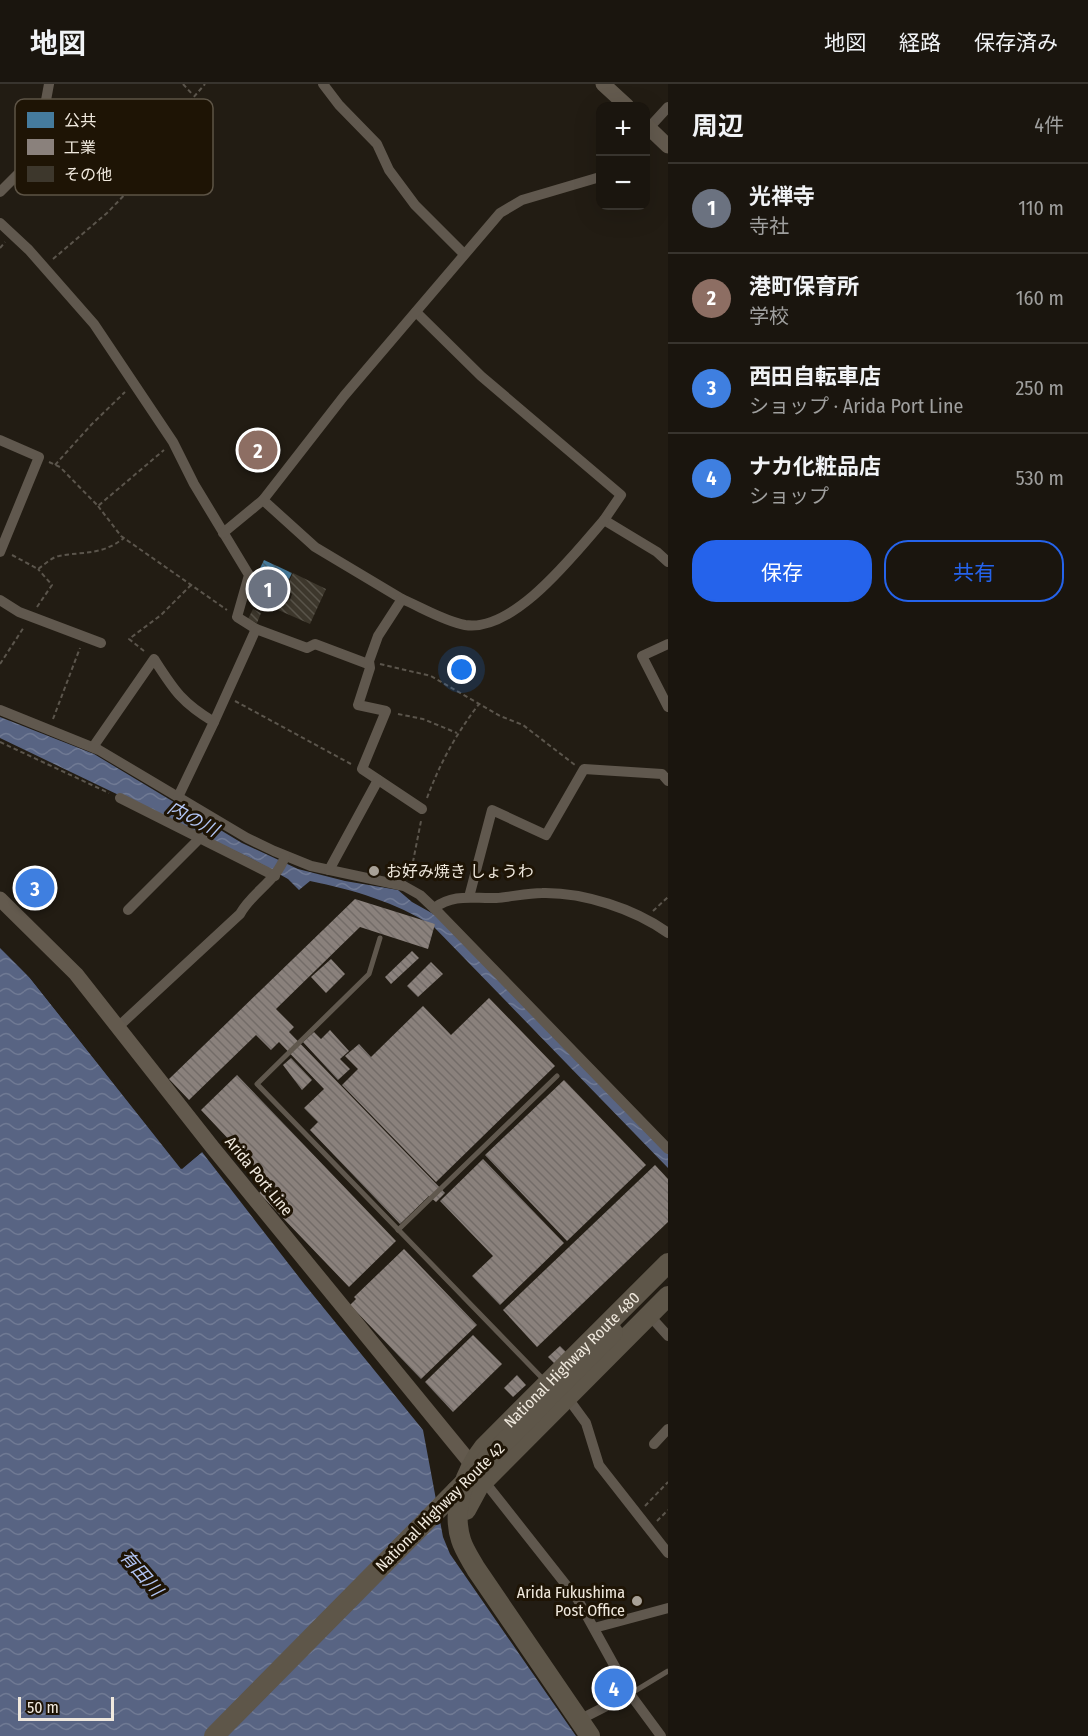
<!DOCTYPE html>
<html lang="ja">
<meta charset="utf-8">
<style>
body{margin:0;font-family:"Fira Sans Condensed","Noto Sans JP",sans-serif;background:#27221c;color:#f1f3f6}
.controls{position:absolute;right:18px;top:18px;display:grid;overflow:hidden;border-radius:12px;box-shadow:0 6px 24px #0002}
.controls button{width:54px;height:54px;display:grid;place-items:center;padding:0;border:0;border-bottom:2px solid #38342e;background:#1a150e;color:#f1f3f6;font:30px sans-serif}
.scale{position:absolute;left:18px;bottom:15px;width:96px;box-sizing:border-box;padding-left:6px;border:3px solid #f0e9de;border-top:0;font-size:16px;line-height:21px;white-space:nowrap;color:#f0e9de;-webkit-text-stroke:4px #1e1405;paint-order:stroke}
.you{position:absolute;left:462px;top:586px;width:21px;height:21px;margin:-15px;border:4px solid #fff;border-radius:50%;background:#1a73e8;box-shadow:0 0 0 9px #1a73e833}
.badge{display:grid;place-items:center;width:39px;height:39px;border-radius:50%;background:#2563eb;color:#fff;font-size:20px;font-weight:700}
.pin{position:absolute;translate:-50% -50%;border:3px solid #fff;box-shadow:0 2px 6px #0006}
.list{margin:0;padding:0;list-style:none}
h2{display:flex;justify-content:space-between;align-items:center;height:78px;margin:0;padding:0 24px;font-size:26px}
h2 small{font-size:20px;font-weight:400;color:#9f9f9e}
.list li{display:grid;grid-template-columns:39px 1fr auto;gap:18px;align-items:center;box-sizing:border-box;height:90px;padding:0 24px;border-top:2px solid #38342e}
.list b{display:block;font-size:22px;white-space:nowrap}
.list p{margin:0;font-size:20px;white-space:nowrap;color:#9f9f9e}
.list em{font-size:20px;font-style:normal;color:#9f9f9e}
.actions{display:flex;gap:12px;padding:18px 24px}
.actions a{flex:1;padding:14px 0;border:2px solid #2563eb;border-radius:24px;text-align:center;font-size:21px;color:#2563eb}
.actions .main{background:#2563eb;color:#fff}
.map{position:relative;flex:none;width:668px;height:1652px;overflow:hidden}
header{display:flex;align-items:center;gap:36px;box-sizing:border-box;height:84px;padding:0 30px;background:#1a150e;border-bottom:2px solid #38342e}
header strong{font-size:28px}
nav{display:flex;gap:33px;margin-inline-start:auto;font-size:21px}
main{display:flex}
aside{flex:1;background:#1a150e}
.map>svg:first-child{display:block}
</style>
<header>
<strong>地図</strong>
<nav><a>地図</a><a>経路</a><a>保存済み</a></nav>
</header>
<main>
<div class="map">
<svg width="668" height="1652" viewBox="0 0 668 1652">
<defs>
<pattern id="water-waves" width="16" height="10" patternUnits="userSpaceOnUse" patternTransform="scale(1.5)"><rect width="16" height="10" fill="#586483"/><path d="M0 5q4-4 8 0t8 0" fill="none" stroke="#707a94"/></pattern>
<pattern id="public-back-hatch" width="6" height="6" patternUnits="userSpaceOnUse" patternTransform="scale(1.5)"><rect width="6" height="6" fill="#457b9d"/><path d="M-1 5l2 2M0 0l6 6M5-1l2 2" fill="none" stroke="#466374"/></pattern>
<pattern id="industry-back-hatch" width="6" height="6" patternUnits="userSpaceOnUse" patternTransform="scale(1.5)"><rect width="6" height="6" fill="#8a817c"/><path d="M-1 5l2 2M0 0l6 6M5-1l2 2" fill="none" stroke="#736c68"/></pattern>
<pattern id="building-back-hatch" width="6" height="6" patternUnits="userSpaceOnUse" patternTransform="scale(1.5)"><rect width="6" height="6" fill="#3d372c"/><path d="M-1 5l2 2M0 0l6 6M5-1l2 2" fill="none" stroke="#59544a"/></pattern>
</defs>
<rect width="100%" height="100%" fill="#221c13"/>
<g fill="url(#water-waves)">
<path d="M0,633L94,670L242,759L298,785L345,797L398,806L412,818L437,832L668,1070V1084L433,842C395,818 354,806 310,797L299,806L288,795L252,775L0,654Z"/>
<path d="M0,864L30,894L182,1085L202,1068L305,1201L423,1346L443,1453L450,1470L576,1652H0Z"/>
</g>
<path fill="#221c13" d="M0,861L33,892L182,1081L200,1066L202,1068L181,1085L30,894Z"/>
<path fill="url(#public-back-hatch)" d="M264,476L292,489L277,520L270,517L268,521L256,515L258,511L249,507Z"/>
<g fill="url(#industry-back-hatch)">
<path d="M355,815L435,840L428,865L360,843L276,925L294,943L289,948L445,1109L436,1118L429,1112L400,1140L310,1046L318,1038L304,1024L324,1005L279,958L271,966L256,951L189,1016L169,995Z"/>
<path d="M412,867L419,874L391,900L385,893Z"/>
<path d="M331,875L345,890L326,909L311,893Z"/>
<path d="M431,878L443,890L418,913L407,902Z"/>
<path d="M489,914L555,982L436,1098L342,1001L358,985L345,972L359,960L371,973L423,922L451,951Z"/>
<path d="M330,946L349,967L340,975L350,985L338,996L303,958L314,948L321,955Z"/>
<path d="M291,974L312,996L302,1006L283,981Z"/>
<path d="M237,991L396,1157L349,1203L259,1109L270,1099L201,1026Z"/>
<path d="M564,996L646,1081L567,1157L485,1071Z"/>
<path d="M483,1075L564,1159L500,1221L472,1192L493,1172L440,1117Z"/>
<path d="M655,1081L668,1095V1138L537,1263L503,1226Z"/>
<path d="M404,1165L477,1241L421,1295L350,1221L356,1215L354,1213Z"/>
<path d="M473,1251L502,1280L453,1328L425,1298Z"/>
<path d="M560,1262L567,1269L555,1280L548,1273Z"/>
<path d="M517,1291L526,1301L513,1313L504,1304Z"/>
</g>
<g fill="url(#building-back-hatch)">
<path d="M293,489L326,505L310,540L276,525L282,512L290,516L292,510L285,506Z"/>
<path d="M253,525L261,529L257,539L248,535Z"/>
</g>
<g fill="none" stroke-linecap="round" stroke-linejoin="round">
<g stroke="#5b554c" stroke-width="2" stroke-dasharray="4.5 3" stroke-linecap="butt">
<path d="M183,0L193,11"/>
<path d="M0,164L5,158"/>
<path d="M53,175L107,129L186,47L180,29L205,0"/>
<path d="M49,378L60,383L98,422L164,366"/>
<path d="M55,381L91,341L125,308"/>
<path d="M98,422L121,452L227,526"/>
<path d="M12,471L38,485C44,481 52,473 59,472C85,467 100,472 124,454"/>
<path d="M37,523L52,501L38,485"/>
<path d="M144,567L129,555L161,531L192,500"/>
<path d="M0,580L24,543"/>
<path d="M380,580L431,592L500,632L523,641L575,681"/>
<path d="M235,617L351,680"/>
<path d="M398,630L423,635L457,649"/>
<path d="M53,635L80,564"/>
<path d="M0,658L109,709"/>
<path d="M427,714C440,679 456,650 479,620"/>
<path d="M410,793L421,737"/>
<path d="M653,827L668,813"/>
<path d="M645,1422L668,1398"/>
<path d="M657,1437L668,1426"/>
</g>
<g stroke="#60584e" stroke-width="5">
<path d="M380,854L369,890L257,1000L544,1296"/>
<path d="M398,1146L557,992"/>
<path d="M630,1610L668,1587"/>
</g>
<g stroke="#60584e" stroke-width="10">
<path d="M323,0L339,21L377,60L389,86L415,121L464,170"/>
<path d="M646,47L668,23"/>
<path d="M0,108L28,80L37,65L49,0"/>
<path d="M0,139L29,166L94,240L173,358L194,400L249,491L237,533L256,545L307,564L315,560L368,580"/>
<path d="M416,228L481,292L621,411L604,436L657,468L668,478"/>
<path d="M0,356L39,373L0,468"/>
<path d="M223,449L263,416"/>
<path d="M402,515L315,463L263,416L344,312L500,129L522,116L600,93"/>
<path d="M0,516L19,528L101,559"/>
<path d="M668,560L642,572L668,623"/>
<path d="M0,626L99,666L247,754L274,767L311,782L404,802L420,811L438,828L668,1065"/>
<path d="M214,638L256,545"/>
<path d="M93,663L154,575C174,606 181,618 214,638L178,713"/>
<path d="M120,714L275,792"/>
<path d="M422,725L362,685L386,627L358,621L370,584L369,577L378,552L402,515C421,523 444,537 465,541C514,549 575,469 604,436"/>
<path d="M329,786L378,696"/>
<path d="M469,813L492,726L546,751L584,685L662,690L668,697"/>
<path d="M434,824C455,809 473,815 496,814C511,813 527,809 542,809C583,808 635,825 668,849"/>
<path d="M128,826L200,754"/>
<path d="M119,942L240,830C252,808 277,797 285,772"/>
<path d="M649,1231L668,1252"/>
<path d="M567,1313L586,1339L599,1381L668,1469"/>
<path d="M654,1360L668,1345"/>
<path d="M484,1397L578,1516L630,1610L661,1652"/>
<path d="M594,1544L668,1524"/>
<path d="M579,1636L630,1610"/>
</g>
<g stroke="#635a4e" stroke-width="15">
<path d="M603,0L627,22"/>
<path d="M646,41L668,62"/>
<path d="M0,815L76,890L213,1064L478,1388"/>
</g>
<g stroke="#5e5649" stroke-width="20">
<path d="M466,1426L479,1402L668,1212"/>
<path d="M214,1652L456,1407"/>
<path id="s1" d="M590,1652L476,1485C471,1476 464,1466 461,1456C451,1425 465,1387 484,1363L668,1179"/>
</g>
<path stroke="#5e5649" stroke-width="20" d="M456,1407L613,1248"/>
</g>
<g fill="#a8a197" stroke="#1e1405" stroke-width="2">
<circle cx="374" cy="787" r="6"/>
<circle cx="637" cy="1517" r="6"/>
</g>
<g text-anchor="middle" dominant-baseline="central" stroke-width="6" stroke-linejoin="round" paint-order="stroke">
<g font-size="16" fill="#f0e9de" stroke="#1e1405" text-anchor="start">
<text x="386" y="787">お好み焼き しょうわ</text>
<text x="625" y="1508" text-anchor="end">Arida Fukushima<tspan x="625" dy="18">Post Office</tspan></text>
</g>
<g font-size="16" fill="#f0e9de" stroke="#1e1405">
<text transform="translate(259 1092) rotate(51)">Arida Port Line</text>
<text stroke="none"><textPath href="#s1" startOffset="458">National Highway Route 480</textPath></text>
<text transform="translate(440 1423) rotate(-45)">National Highway Route 42</text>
</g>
<g font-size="18" font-style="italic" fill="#b2c5f4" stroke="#1e1405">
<text transform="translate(193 735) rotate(28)">内の川</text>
<text transform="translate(141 1489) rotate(49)">有田川</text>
</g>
</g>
<rect x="15" y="15" width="198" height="96" rx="9" fill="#1e1405" stroke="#5d5446" stroke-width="1.5"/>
<rect x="27" y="28" width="27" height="16" fill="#457b9d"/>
<rect x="27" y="55" width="27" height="16" fill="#8a817c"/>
<rect x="27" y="82" width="27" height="16" fill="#3d372c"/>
<g font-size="16" fill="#f0e9de">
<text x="64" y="42">公共</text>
<text x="64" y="69">工業</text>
<text x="64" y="96">その他</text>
</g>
</svg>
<div class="controls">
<button>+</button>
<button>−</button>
</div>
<div class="scale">50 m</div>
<div class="you"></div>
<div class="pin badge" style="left:268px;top:505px;background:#6b7280">1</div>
<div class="pin badge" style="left:258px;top:366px;background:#8d6e63">2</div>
<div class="pin badge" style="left:35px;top:804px;background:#3f7fe0">3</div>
<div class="pin badge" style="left:614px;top:1604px;background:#3f7fe0">4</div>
</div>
<aside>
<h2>周辺<small>4件</small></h2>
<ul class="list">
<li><span class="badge" style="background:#6b7280">1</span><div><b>光禅寺</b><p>寺社</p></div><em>110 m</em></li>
<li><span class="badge" style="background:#8d6e63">2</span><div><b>港町保育所</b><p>学校</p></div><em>160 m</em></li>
<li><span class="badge" style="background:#3f7fe0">3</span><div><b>西田自転車店</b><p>ショップ · Arida Port Line</p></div><em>250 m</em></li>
<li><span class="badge" style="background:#3f7fe0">4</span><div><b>ナカ化粧品店</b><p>ショップ</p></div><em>530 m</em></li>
</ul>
<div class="actions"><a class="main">保存</a><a>共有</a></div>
</aside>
</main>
